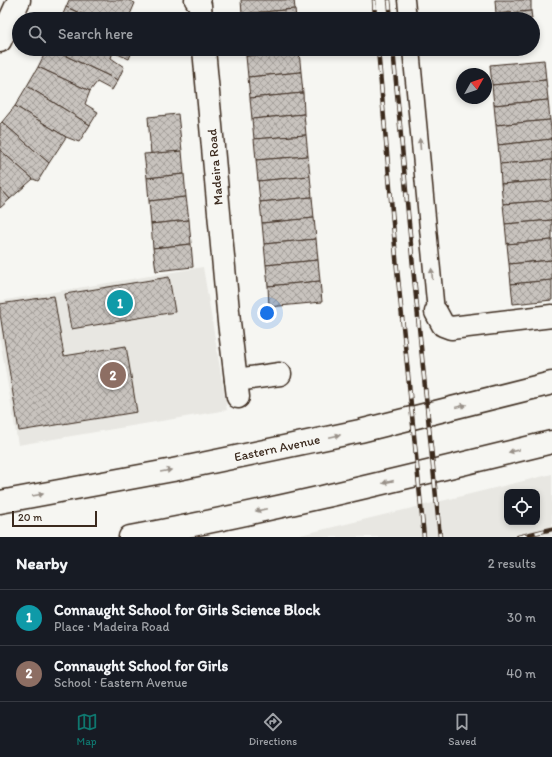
<!DOCTYPE html>
<meta charset="utf-8">
<style>
body{margin:0;font-family:Itim,sans-serif;background:#242831;color:#f1f3f6}
.controls{position:absolute;right:12px;bottom:12px;display:grid;overflow:hidden;border-radius:8px;box-shadow:0 2px 6px #0003}
.controls button{width:36px;height:36px;display:grid;place-items:center;padding:0;border:0;border-bottom:1px solid #363941;background:#171b24;color:#f1f3f6;font:20px sans-serif}
.compass{position:absolute;left:456px;top:68px;width:36px;height:36px;border-radius:50%;background:#171b24;box-shadow:0 2px 6px #0003;rotate:50deg}
.scale{position:absolute;left:12px;bottom:10px;width:85px;box-sizing:border-box;padding-left:4px;border:2px solid #3b2a1e;border-top:0;font-size:11px;line-height:14px;white-space:nowrap;color:#3b2a1e;-webkit-text-stroke:3px #f6f6f2;paint-order:stroke}
.you{position:absolute;left:267px;top:313px;width:14px;height:14px;margin:-10px;border:3px solid #fff;border-radius:50%;background:#1a73e8;box-shadow:0 0 0 6px #1a73e833}
.badge{display:grid;place-items:center;width:26px;height:26px;border-radius:50%;background:#0f766e;color:#fff;font-size:13px;font-weight:700}
.pin{position:absolute;translate:-50% -50%;border:2px solid #fff;box-shadow:0 1px 4px #0006}
.list{margin:0;padding:0;list-style:none}
h2{display:flex;justify-content:space-between;align-items:center;height:52px;margin:0;padding:0 16px;font-size:17px}
h2 small{font-size:13px;font-weight:400;color:#9ea1a6}
.list li{display:grid;grid-template-columns:26px 1fr auto;gap:12px;align-items:center;box-sizing:border-box;height:56px;padding:0 16px;border-top:1px solid #363941}
.list b{display:block;font-size:15px;white-space:nowrap}
.list p{margin:0;font-size:13px;white-space:nowrap;color:#9ea1a6}
.list em{font-size:13px;font-style:normal;color:#9ea1a6}
.icon{flex:none;width:22px;height:22px;fill:none;stroke:currentColor;stroke-width:2;stroke-linecap:round;stroke-linejoin:round}
.map{position:relative;flex:none;width:552px;height:537px;overflow:hidden}
.search{position:absolute;background:#171b24;box-shadow:0 2px 6px #0003;left:12px;right:12px;top:12px;height:44px;display:flex;align-items:center;gap:10px;box-sizing:border-box;padding:0 14px;border-radius:22px;color:#9ea1a6;font-size:15px}
.sheet{height:164px;background:#171b24}
nav{display:flex;justify-content:space-around;align-items:center;box-sizing:border-box;height:56px;border-top:1px solid #363941;background:#171b24;font-size:11px;color:#9ea1a6}
nav a{display:grid;justify-items:center;gap:2px}
nav .on{color:#0f766e}
.map>svg:first-child{display:block}
</style>
<div class="map">
<svg width="552" height="537" viewBox="0 0 552 537">
<defs>
<pattern id="building-cross-hatch" width="8" height="8" patternUnits="userSpaceOnUse"><rect width="8" height="8" fill="#c8c3be"/><path d="M0 0l8 8M0 8l8-8" fill="none" stroke="#a49f9a"/></pattern>
</defs>
<rect width="100%" height="100%" fill="#f6f6f2"/>
<filter id="ink" filterUnits="userSpaceOnUse"><feTurbulence type="fractalNoise" baseFrequency=".025" numOctaves="2"/><feDisplacementMap in="SourceGraphic" scale="8" xChannelSelector="R" yChannelSelector="G"/><feConvolveMatrix kernelMatrix="1 2 1 2 8 2 1 2 1" color-interpolation-filters="sRGB"/></filter>
<g filter="url(#ink)">
<g fill="#e8e7e2" fill-rule="evenodd">
<path d="M203,267L227,410L18,445L0,339V301Z"/>
<path d="M552,474V537H292L458,497ZM507,492H537V522H507Z"/>
</g>
<g fill="url(#building-cross-hatch)" stroke="#3b2a1e">
<path d="M69,0H128L135,3L129,17L133,19H93L66,7Z"/>
<path d="M241,0H294L295,9L242,14Z"/>
<path d="M495,0H531V11L496,14Z"/>
<path d="M66,7L93,19H61Z"/>
<path d="M295,9L296,19H243L242,14Z"/>
<path d="M531,11L532,19H497L496,14Z"/>
<path d="M47,49H51L118,80L112,90L97,82L90,91L38,67Z"/>
<path d="M51,49H106L113,52L111,58L124,67L118,80Z"/>
<path d="M106,49H133L129,59Z"/>
<path d="M246,49H299V51L246,56Z"/>
<path d="M299,51L301,72L248,77L246,56Z"/>
<path d="M544,60L546,80L492,85L490,65Z"/>
<path d="M38,67L90,91L85,104L98,112L90,125L27,86Z"/>
<path d="M301,72L303,93L250,98L248,77Z"/>
<path d="M546,80L548,100L494,105L492,85Z"/>
<path d="M27,86L90,125L79,142L66,137L15,106Z"/>
<path d="M303,93L304,114L252,119L250,98Z"/>
<path d="M548,100L550,120L496,125L494,105Z"/>
<path d="M15,106L66,137L49,163L2,122Z"/>
<path d="M178,114L182,151L151,154L148,117Z"/>
<path d="M304,114L306,135L254,139L252,119Z"/>
<path d="M550,120L552,139L498,145L496,125Z"/>
<path d="M2,122L49,163L38,181L33,179L0,150V124Z"/>
<path d="M306,135L308,156L256,160L254,139Z"/>
<path d="M552,139V160L500,164L498,145Z"/>
<path d="M0,150L33,179L10,199L0,188Z"/>
<path d="M182,151L184,174L147,178L144,154Z"/>
<path d="M308,156L310,176L258,181L256,160Z"/>
<path d="M552,160V180L501,184L500,164Z"/>
<path d="M184,174L186,197L149,201L147,178Z"/>
<path d="M310,176L312,197L260,202L258,181Z"/>
<path d="M552,180V200L503,204L501,184Z"/>
<path d="M0,188L10,199L0,208Z"/>
<path d="M186,197L189,220L151,224L149,201Z"/>
<path d="M312,197L314,218L262,223L260,202Z"/>
<path d="M552,200V220L505,224L503,204Z"/>
<path d="M314,218L316,239L264,244L262,223Z"/>
<path d="M189,220L191,244L153,248L151,224Z"/>
<path d="M552,220V240L507,244L505,224Z"/>
<path d="M316,239L318,260L266,265L264,244Z"/>
<path d="M552,240V260L509,264L507,244Z"/>
<path d="M191,244L193,267L156,271L153,248Z"/>
<path d="M318,260L320,281L268,286L266,265Z"/>
<path d="M552,260V280L511,284L509,264Z"/>
<path d="M169,277L175,312L71,329L65,294Z"/>
<path d="M552,280V300L513,304L511,284Z"/>
<path d="M320,281L322,302L269,307L268,286Z"/>
<path d="M54,296L64,356L126,346L137,412L19,431L0,314V304Z"/>
</g>
<g fill="none" stroke-linecap="round" stroke-linejoin="round">
<g stroke="#3b2a1e" stroke-width="19">
<g id="lane">
<path d="M406,0L408,19"/>
<path d="M411,49L436,312"/>
</g>
</g>
<g stroke="#3b2a1e" stroke-width="25">
<g id="street">
<path d="M196,0L200,5L201,19"/>
<path d="M204,49L229,322L238,397"/>
<path d="M436,312L443,325L451,328L552,316"/>
<path d="M236,380L280,374"/>
</g>
</g>
<g stroke="#3b2a1e" stroke-width="25">
<path id="primary" d="M0,41L19,0"/>
</g>
<g stroke="#3b2a1e" stroke-width="25">
<g id="highway">
<path d="M0,502L173,470L360,431L552,383"/>
<path d="M130,537C272,511 412,476 552,442"/>
</g>
</g>
<use href="#lane" stroke="#f6f6f2" stroke-width="16"/>
<use href="#street" stroke="#f6f6f2" stroke-width="22"/>
<use href="#primary" stroke="#f6f6f2" stroke-width="22"/>
<use href="#highway" stroke="#f6f6f2" stroke-width="22"/>
<g stroke="#3b2a1e" stroke-width="4.5">
<g id="rail">
<path d="M374,0L375,19"/>
<path d="M389,0L391,19"/>
<path d="M378,49L397,269L407,364L424,537"/>
<path d="M393,49L413,267L440,537"/>
<path d="M518,537L552,529"/>
</g>
</g>
<use href="#rail" stroke="#f6f6f2" stroke-width="3" stroke-dasharray="9" stroke-linecap="butt"/>
</g>
<defs><path id="oneway-solid" d="M-6-.8H1V-3.2L6.5 0L1 3.2V.8H-6Z"/></defs>
<g fill="#989088">
<use href="#oneway-solid" transform="translate(420 144) rotate(-95)"/>
<use href="#oneway-solid" transform="translate(432 274) rotate(-95)"/>
<use href="#oneway-solid" transform="translate(461 406) rotate(-14)"/>
<use href="#oneway-solid" transform="translate(335 436) rotate(-12)"/>
<use href="#oneway-solid" transform="translate(514 451) rotate(167)"/>
<use href="#oneway-solid" transform="translate(166 471) rotate(-10)"/>
<use href="#oneway-solid" transform="translate(388 482) rotate(167)"/>
<use href="#oneway-solid" transform="translate(38 495) rotate(-10)"/>
<use href="#oneway-solid" transform="translate(261 510) rotate(168)"/>
</g>
</g>
<g text-anchor="middle" dominant-baseline="central" stroke-width="4" stroke-linejoin="round" paint-order="stroke">
<g font-size="13" fill="#3b2a1e" stroke="#f6f6f2">
<text transform="translate(215 167) rotate(-95)">Madeira Road</text>
<text transform="translate(277 448) rotate(-12)">Eastern Avenue</text>
</g>
</g>
</svg>
<div class="controls">
<button><svg class="icon" aria-label="locate" viewBox="0 0 24 24"><circle cx="12" cy="12" r="6"/><path d="M12 2v4M12 18v4M2 12h4M18 12h4"/></svg></button>
</div>
<svg class="compass" viewBox="-18 -18 36 36"><path d="M0-13l5 13h-10z" fill="#e53935"/><path d="M0 13l5-13h-10z" fill="#9ea1a6"/></svg>
<div class="scale">20 m</div>
<div class="you"></div>
<div class="pin badge" style="left:120px;top:303px;background:#0f9aa8">1</div>
<div class="pin badge" style="left:113px;top:375px;background:#8d6e63">2</div>
<div class="search"><svg class="icon" aria-label="search" viewBox="0 0 24 24"><circle cx="10" cy="10" r="6"/><path d="M15 15l6 6"/></svg>Search here</div>
</div>
<section class="sheet">
<h2>Nearby<small>2 results</small></h2>
<ul class="list">
<li><span class="badge" style="background:#0f9aa8">1</span><div><b>Connaught School for Girls Science Block</b><p>Place · Madeira Road</p></div><em>30 m</em></li>
<li><span class="badge" style="background:#8d6e63">2</span><div><b>Connaught School for Girls</b><p>School · Eastern Avenue</p></div><em>40 m</em></li>
</ul>
</section>
<nav>
<a class="on"><svg class="icon" aria-label="map" viewBox="0 0 24 24"><path d="M3 6l6-2 6 2 6-2v14l-6 2-6-2-6 2zM9 4v14M15 6v14"/></svg>Map</a>
<a><svg class="icon" aria-label="directions" viewBox="0 0 24 24"><path d="M12 3l9 9-9 9-9-9zM9 14v-3h6M13 9l2 2-2 2"/></svg>Directions</a>
<a><svg class="icon" aria-label="saved" viewBox="0 0 24 24"><path d="M7 4h10v16l-5-4-5 4z"/></svg>Saved</a>
</nav>
